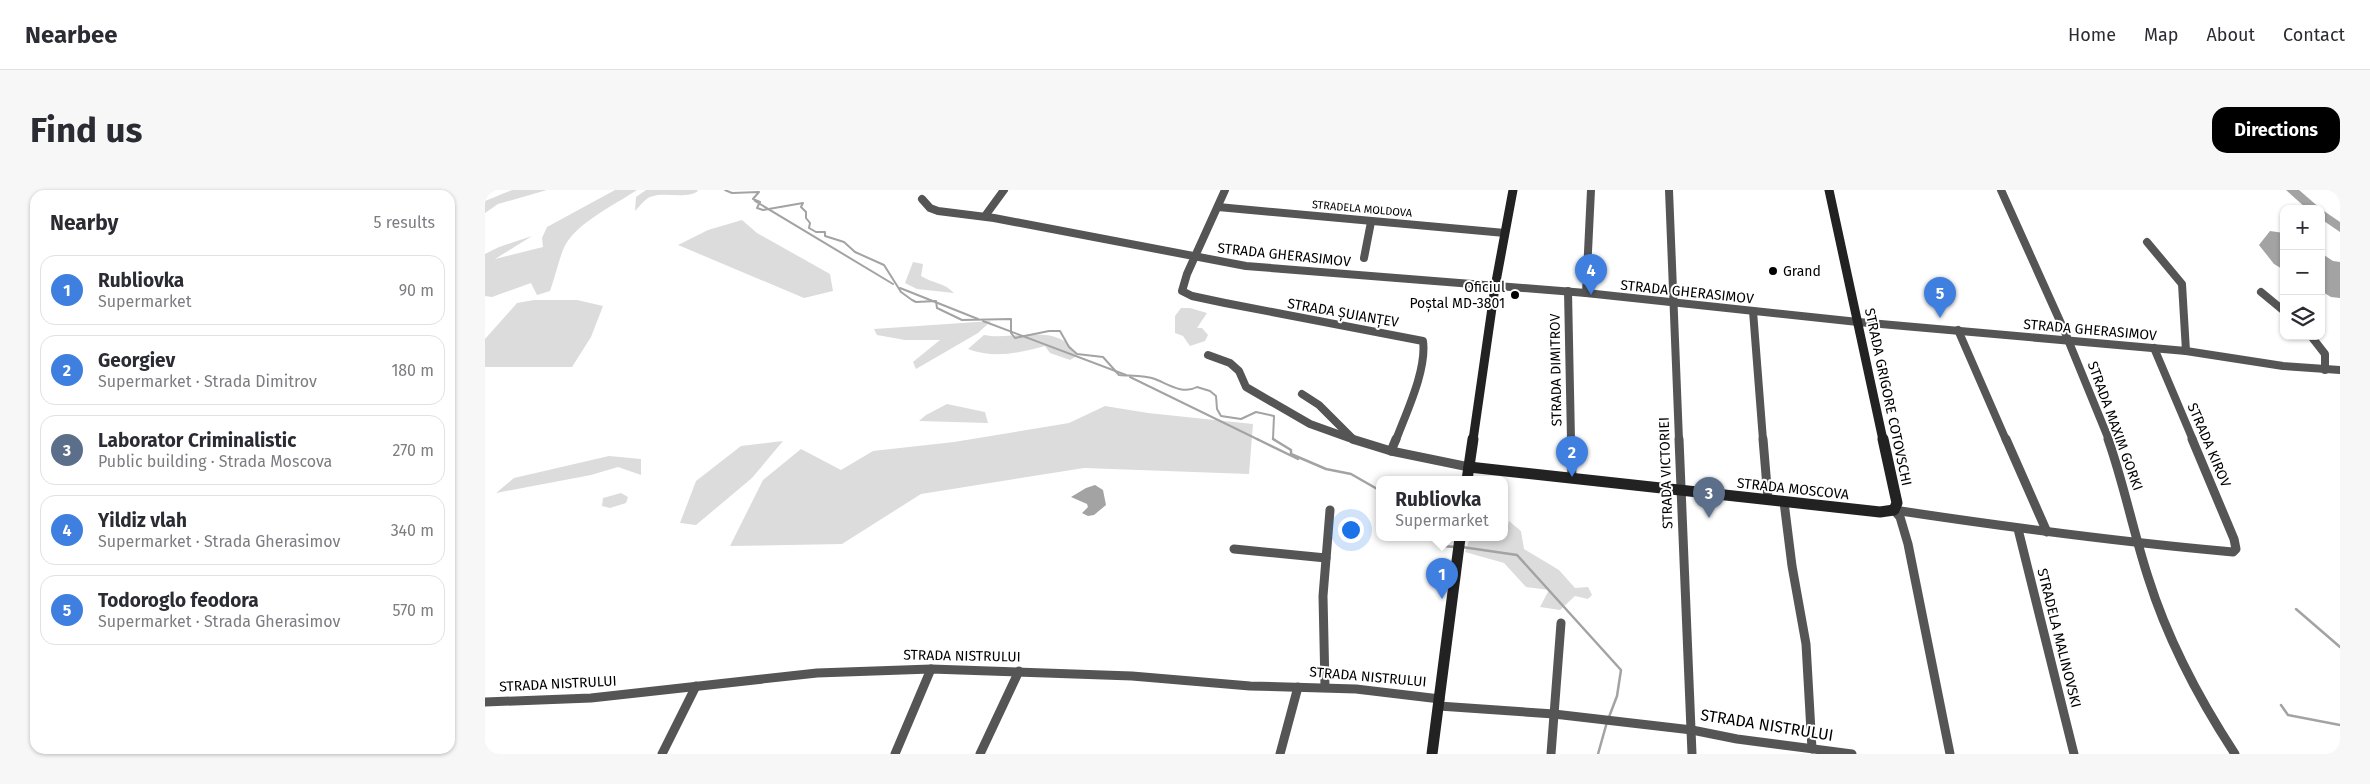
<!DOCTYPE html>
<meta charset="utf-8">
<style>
body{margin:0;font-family:"Fira Sans",sans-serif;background:#f7f7f7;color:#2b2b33}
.controls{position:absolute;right:15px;top:15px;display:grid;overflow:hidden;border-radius:10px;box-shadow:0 1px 4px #0004}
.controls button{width:45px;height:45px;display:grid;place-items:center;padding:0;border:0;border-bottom:1px solid #e1e1e2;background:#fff;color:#2b2b33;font:25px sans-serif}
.you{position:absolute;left:865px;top:339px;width:18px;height:18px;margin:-12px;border:4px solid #fff;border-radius:50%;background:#1a73e8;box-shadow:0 0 0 8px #1a73e833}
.badge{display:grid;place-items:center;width:32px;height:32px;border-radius:50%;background:#000;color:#fff;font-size:16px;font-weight:700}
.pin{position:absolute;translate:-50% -41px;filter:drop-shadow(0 1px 2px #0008)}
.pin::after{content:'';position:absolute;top:26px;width:18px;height:15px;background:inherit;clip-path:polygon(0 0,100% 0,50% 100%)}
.popup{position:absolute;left:891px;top:286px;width:132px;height:65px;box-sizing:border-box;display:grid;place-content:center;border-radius:10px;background:#fff;filter:drop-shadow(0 1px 4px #0005);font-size:16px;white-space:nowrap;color:#7c7c81}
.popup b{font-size:19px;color:#2b2b33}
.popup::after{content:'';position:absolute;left:50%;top:100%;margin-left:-10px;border:10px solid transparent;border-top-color:#fff}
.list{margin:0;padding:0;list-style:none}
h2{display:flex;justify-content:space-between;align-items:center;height:65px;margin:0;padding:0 20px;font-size:21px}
h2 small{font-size:16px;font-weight:400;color:#7c7c81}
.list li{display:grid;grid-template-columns:32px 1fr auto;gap:15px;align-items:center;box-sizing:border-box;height:70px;margin:0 10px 10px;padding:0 10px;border:1px solid #e1e1e2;border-radius:15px}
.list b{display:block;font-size:19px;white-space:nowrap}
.list p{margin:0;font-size:16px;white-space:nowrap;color:#7c7c81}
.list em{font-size:16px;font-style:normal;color:#7c7c81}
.icon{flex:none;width:28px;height:28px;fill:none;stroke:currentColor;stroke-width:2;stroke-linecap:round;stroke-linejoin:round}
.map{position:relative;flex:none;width:1855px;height:564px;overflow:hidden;border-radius:15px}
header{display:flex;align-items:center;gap:30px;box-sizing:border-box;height:70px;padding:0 25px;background:#fff;border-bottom:1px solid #e1e1e2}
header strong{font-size:24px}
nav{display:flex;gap:28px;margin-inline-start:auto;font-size:18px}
.intro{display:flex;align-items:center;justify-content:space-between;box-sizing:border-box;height:120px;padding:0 30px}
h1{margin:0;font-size:35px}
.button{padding:12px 22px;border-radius:15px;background:#000;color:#fff;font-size:18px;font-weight:700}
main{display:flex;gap:30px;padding:0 30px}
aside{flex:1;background:#fff;border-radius:15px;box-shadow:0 1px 4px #0004}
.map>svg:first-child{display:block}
</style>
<header>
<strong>Nearbee</strong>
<nav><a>Home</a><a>Map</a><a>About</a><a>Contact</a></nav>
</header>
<div class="intro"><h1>Find us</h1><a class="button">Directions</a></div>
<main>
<aside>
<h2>Nearby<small>5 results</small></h2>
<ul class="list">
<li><span class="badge" style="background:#3f7fe0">1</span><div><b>Rubliovka</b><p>Supermarket</p></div><em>90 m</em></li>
<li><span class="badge" style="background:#3f7fe0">2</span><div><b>Georgiev</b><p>Supermarket · Strada Dimitrov</p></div><em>180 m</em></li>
<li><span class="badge" style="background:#5c6f8a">3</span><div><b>Laborator Criminalistic</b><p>Public building · Strada Moscova</p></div><em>270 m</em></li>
<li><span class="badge" style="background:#3f7fe0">4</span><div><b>Yildiz vlah</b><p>Supermarket · Strada Gherasimov</p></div><em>340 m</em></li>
<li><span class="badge" style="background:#3f7fe0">5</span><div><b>Todoroglo feodora</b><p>Supermarket · Strada Gherasimov</p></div><em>570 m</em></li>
</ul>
</aside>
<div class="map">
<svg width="1855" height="564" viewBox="0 0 1855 564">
<rect width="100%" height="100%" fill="#fff"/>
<g fill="#dcdcdc">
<path d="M27,0H62L13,14L0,23V11Z"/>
<path d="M130,0H152C130,15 88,34 78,60C73,73 70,87 65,101L52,105L46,93L7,107L0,106V64L14,57L47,46L10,69L58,57L57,48L62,37Z"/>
<path d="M161,0H212L213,1C200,10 179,1 165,7C160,9 154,17 150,21L151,7Z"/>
<path d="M257,30L272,43L345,84L348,101L319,108L193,55L223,40Z"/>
<path d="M428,72L438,74L436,86C447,93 460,93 469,103L432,99L420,93Z"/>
<path d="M49,110H92L118,116L106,147L87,177H0V149L32,113Z"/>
<path d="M696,118H705L722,123L712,138H717L723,145L720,151L705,156L698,146L690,143V126Z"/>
<path d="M506,131L493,143L431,179L428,172L455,150H420L392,145L389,139Z"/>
<path d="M499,145C530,151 575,131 592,166L585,170L565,163L560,156C533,163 510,169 483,159Z"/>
<path d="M462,214L500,222L503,233L434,231L441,225Z"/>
<path d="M620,216L663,223L768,234L764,284L599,278L436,304L357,354L245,356L278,290L316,259L356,280L388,261L469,252L584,233Z"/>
<path d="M298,251L267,288L211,335L195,333L211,291L256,256Z"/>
<path d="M124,266L156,269V285L133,277L106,285L11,303L29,288Z"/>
<path d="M136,303L143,307L141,313L125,318L117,316L118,308Z"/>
<path d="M1024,331L1036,341L1039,359L1074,380L1090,398L1103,397L1107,405L1103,409L1090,406L1075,420L1055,417L1064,400L1041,397L1019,373L980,362L985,348H1020Z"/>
</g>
<g fill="#a3a3a3">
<path d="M1785,41L1799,43V80L1789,74L1774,55Z"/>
<path d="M1836,63L1848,71L1855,72V108L1846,107L1836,101Z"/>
<path d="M610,295L618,300L621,315L609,325L603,326L597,323L603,317L602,314L586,307L601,298Z"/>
</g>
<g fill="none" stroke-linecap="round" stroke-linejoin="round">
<g stroke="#a3a3a3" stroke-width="2">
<path d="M240,0L247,3L274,2L268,9L275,12L272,18L278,20L318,13L316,17L321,22V28L325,33L324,38L331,42H340V46L359,52L370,62L399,75L416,102L427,110L431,112L451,111L452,118L477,130L526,129V143L530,148L564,141H575L584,157L592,164L618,167L634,185C645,186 660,185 670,189C683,194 698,205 712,197L725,201L731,206L732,219L736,226L756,229L771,222L789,226L788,249L790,250"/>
<path d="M270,11L408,94"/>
<path d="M415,98L493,129"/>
<path d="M498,131L641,185"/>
<path d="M645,187L774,250"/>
</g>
<g stroke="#a3a3a3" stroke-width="2.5">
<path d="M772,249L813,269"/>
<path d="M788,249L806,260V264L841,279L866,284L894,300"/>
<path d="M950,348L957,356L971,357"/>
<path d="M977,357L1032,365L1136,480L1132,506L1124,527"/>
<path d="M1811,419L1855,457"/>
<path d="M1796,515L1803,525L1855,535"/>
<path d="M1113,564L1122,532"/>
</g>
<g fill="#a3a3a3" fill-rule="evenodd">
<path d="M1801,0H1814L1836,19H1822Z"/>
<path d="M1836,19L1855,32V42L1836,29Z"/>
</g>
<g stroke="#555" stroke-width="8">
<path d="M740,0L702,84L697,101L707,106L740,113L938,151C942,180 921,223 911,250"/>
<path d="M1184,0L1194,250"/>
<path d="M1516,0L1579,140L1624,250"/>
<path d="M437,9L445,18L453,21L509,28L761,76L1101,103L1373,132L1701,161L1798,176L1855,180"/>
<path d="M733,17L1020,43"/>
<path d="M500,26L519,0"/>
<path d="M1662,52L1697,94L1701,161"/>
<path d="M879,68L886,32"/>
<path d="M1083,101L1086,250"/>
<path d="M1776,102L1799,121"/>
<path d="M1101,103L1106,0"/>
<path d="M1268,121L1278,250"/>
<path d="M1473,140L1521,250"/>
<path d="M1826,146L1840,164V180"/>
<path d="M1669,158L1708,250"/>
<path d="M723,165L745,173L754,181L761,197L825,234L864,248"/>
<path d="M817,204L834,215L869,250"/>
</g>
<g stroke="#555" stroke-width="9">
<path d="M867,249L906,261L984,277"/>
<path d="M1086,249L1087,288"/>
<path d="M1194,249L1207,564"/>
<path d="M1278,249L1283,309"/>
<path d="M1521,249L1562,342"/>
<path d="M1623,249C1639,294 1648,341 1663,387C1683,451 1714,509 1750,564"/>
<path d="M906,261L911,249"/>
<path d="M1299,312L1307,376L1321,454L1327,559"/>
<path d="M1409,320C1522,337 1634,352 1748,362L1751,359L1749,349L1707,249"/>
<path d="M1409,320L1415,327L1423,354L1465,564"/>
<path d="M1533,339L1589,564"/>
<path d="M749,359L841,368"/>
<path d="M840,497L838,406L845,320"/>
<path d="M0,512L106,508L332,483L446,479L647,486L765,496L871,499L955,509"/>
<path d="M954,516L1069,524L1207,540L1252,549L1367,564"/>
<path d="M177,564L211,496"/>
<path d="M410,564L446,479"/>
<path d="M495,564L534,481"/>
<path d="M795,564L813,497"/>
<path d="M1066,564L1076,433"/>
</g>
<g stroke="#222" stroke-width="9">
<path d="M1344,0L1398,250"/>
<path d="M988,250L1010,97L1028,0"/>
</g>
<g stroke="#222" stroke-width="11">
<path d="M984,277L1395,322L1409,320L1412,313L1398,249"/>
<path d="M982,290L988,249"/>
<path d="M947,564L975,348"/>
</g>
</g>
<g fill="#000" stroke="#fff" stroke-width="2">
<circle cx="1288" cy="81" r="5"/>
<circle cx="1030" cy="105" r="5"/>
</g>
<g text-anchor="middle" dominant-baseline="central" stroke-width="4" stroke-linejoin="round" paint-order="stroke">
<g font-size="11" fill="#000" stroke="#fff">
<text transform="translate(877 19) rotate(5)">STRADELA MOLDOVA</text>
</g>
<g font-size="14" fill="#000" stroke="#fff">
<text transform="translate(799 65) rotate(6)">STRADA GHERASIMOV</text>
<text transform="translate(1202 102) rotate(6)">STRADA GHERASIMOV</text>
<text transform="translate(858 123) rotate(10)">STRADA ȘUIANȚEV</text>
<text transform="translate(1605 140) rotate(5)">STRADA GHERASIMOV</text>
<text transform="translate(1071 180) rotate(-91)">STRADA DIMITROV</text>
<text transform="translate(1403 207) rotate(78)">STRADA GRIGORE COTOVSCHI</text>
<text transform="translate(1630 236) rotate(70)">STRADA MAXIM GORKI</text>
<text transform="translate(1724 255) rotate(67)">STRADA KIROV</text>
<text transform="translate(1181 283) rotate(-92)">STRADA VICTORIEI</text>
<text transform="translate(1308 299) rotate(6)">STRADA MOSCOVA</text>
<text transform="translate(1574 448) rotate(76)">STRADELA MALINOVSKI</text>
<text transform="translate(477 466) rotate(1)">STRADA NISTRULUI</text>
<text transform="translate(883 487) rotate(5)">STRADA NISTRULUI</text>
<text transform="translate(73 494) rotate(-3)">STRADA NISTRULUI</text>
</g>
<g font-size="14" fill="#000" stroke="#fff" text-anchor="start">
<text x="1298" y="81">Grand</text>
<text x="1020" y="97" text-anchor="end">Oficiul<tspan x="1020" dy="16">Poștal MD-3801</tspan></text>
</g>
<g font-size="16" fill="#000" stroke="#fff">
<text transform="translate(1282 535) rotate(9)">STRADA NISTRULUI</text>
</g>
</g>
</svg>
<div class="controls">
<button>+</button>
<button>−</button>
<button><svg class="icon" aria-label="layers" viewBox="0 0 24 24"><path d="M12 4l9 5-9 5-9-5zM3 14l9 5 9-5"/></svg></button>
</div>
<div class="you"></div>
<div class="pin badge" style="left:957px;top:409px;background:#3f7fe0">1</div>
<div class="popup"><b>Rubliovka</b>Supermarket</div>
<div class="pin badge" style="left:1087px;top:287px;background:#3f7fe0">2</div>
<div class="pin badge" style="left:1224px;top:328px;background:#5c6f8a">3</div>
<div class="pin badge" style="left:1106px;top:105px;background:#3f7fe0">4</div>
<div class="pin badge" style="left:1455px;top:128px;background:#3f7fe0">5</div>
</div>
</main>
